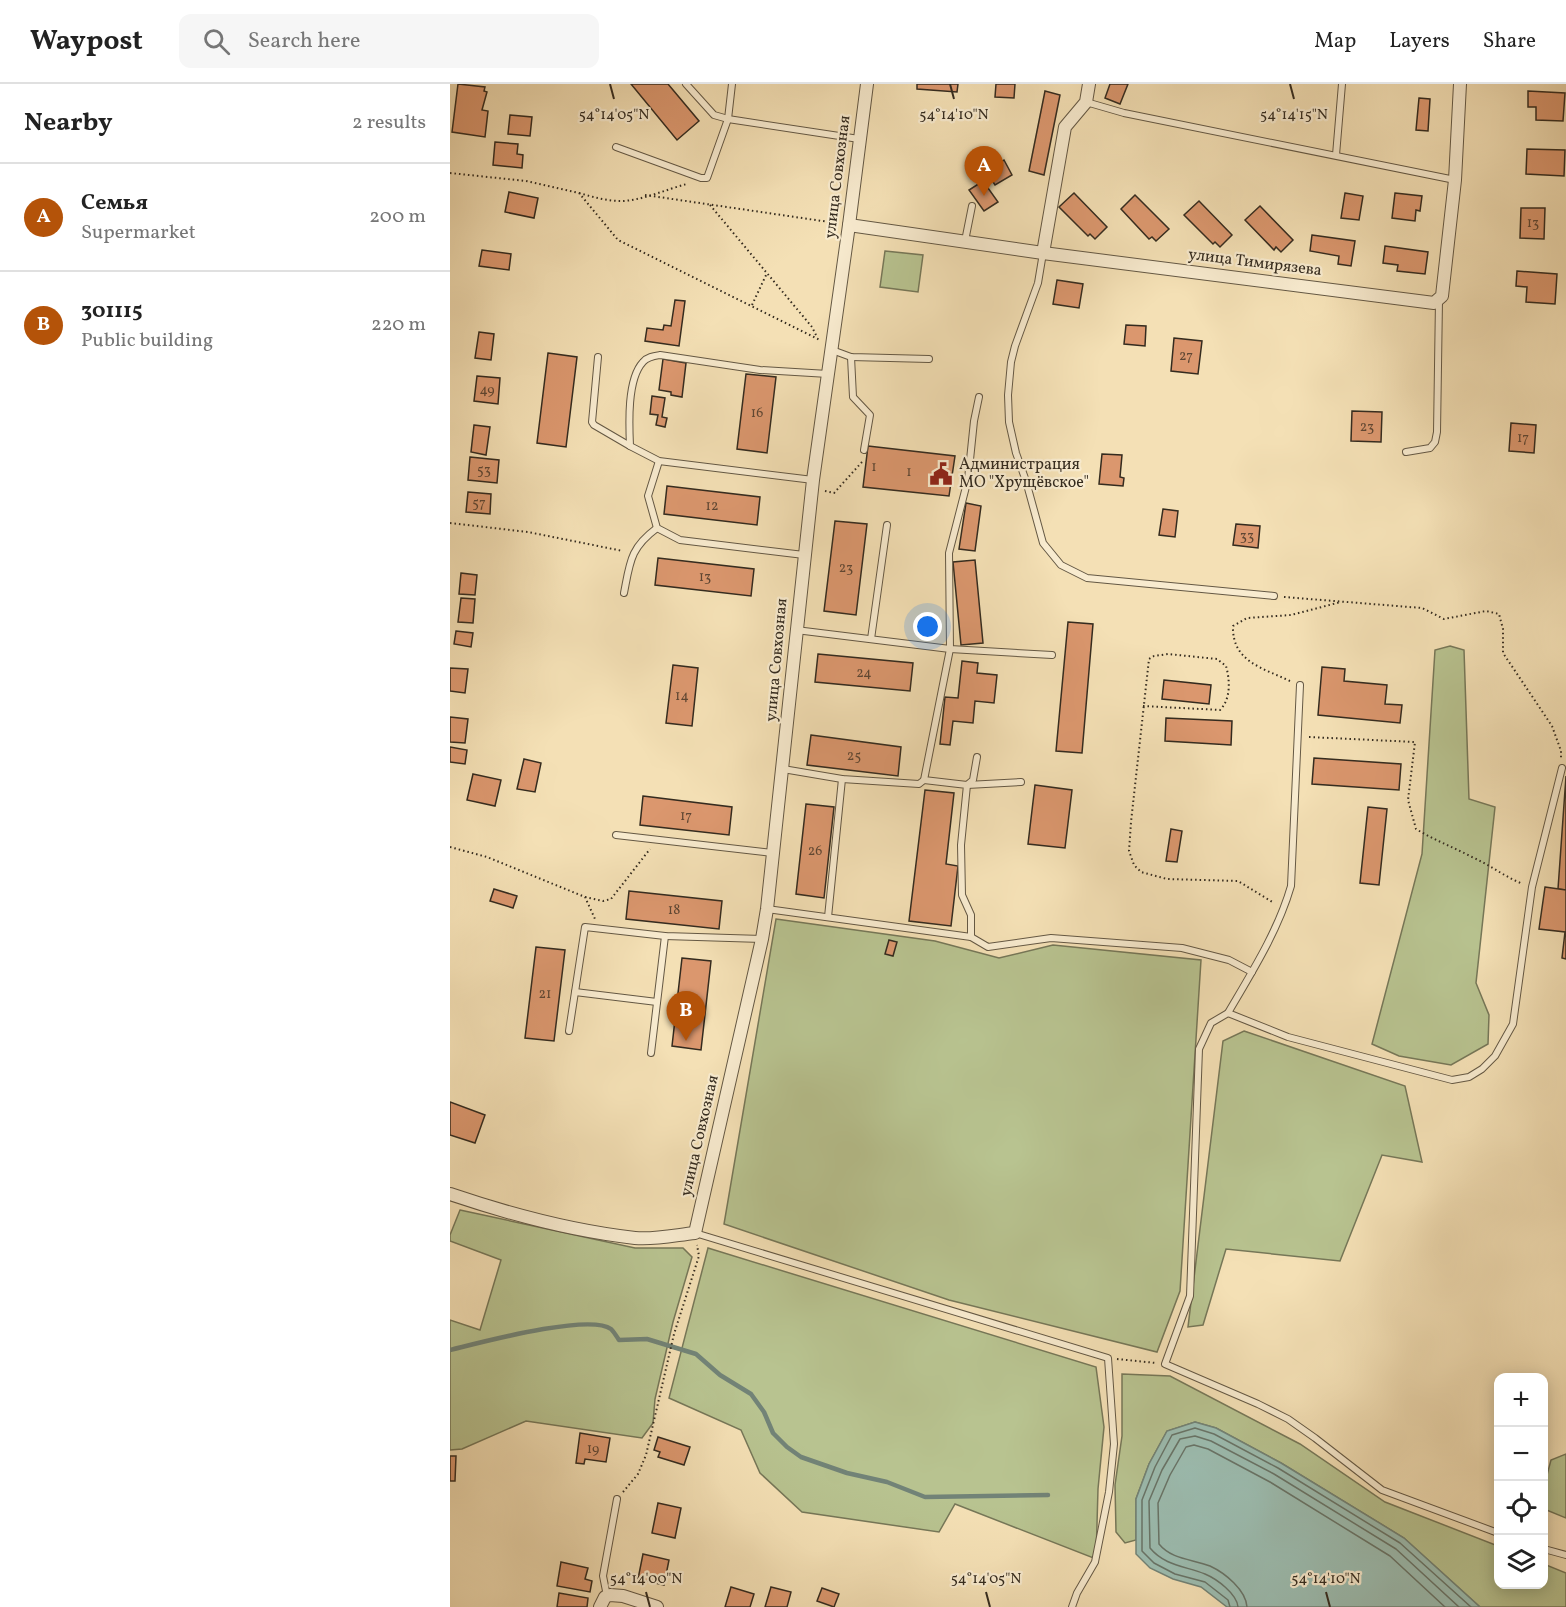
<!DOCTYPE html>
<meta charset="utf-8">
<style>
body{margin:0;font-family:Vollkorn,serif;background:#f6f6f6;color:#222}
.controls{position:absolute;right:18px;bottom:18px;display:grid;overflow:hidden;border-radius:12px;box-shadow:0 3px 15px #0003}
.controls button{width:54px;height:54px;display:grid;place-items:center;padding:0;border:0;border-bottom:2px solid #e0e0e0;background:#fff;color:#222;font:30px sans-serif}
.you{position:absolute;left:478px;top:543px;width:21px;height:21px;margin:-15px;border:4px solid #fff;border-radius:50%;background:#1a73e8;box-shadow:0 0 0 9px #1a73e833}
.badge{display:grid;place-items:center;width:39px;height:39px;border-radius:50%;background:#b45309;color:#fff;font-size:20px;font-weight:700}
.pin{position:absolute;translate:-50% -50px;filter:drop-shadow(0 2px 3px #0008)}
.pin::after{content:'';position:absolute;top:32px;width:21px;height:18px;background:inherit;clip-path:polygon(0 0,100% 0,50% 100%)}
.list{margin:0;padding:0;list-style:none}
h2{display:flex;justify-content:space-between;align-items:center;height:78px;margin:0;padding:0 24px;font-size:26px}
h2 small{font-size:20px;font-weight:400;color:#767676}
.list li{display:grid;grid-template-columns:39px 1fr auto;gap:18px;align-items:center;box-sizing:border-box;height:108px;padding:0 24px;border-top:2px solid #e0e0e0}
.list b{display:block;font-size:22px;white-space:nowrap}
.list p{margin:0;font-size:20px;white-space:nowrap;color:#767676}
.list em{font-size:20px;font-style:normal;color:#767676}
.icon{flex:none;width:33px;height:33px;fill:none;stroke:currentColor;stroke-width:2;stroke-linecap:round;stroke-linejoin:round}
.map{position:relative;flex:none;width:1116px;height:1523px;overflow:hidden}
header{display:flex;align-items:center;gap:36px;box-sizing:border-box;height:84px;padding:0 30px;background:#fff;border-bottom:2px solid #e0e0e0}
header strong{font-size:28px}
nav{display:flex;gap:33px;margin-inline-start:auto;font-size:21px}
.search{width:420px;height:54px;background:#f6f6f6;display:flex;align-items:center;gap:15px;box-sizing:border-box;padding:0 21px;border-radius:12px;color:#767676;font-size:22px}
main{display:flex}
aside{flex:1;background:#fff}
.map>svg:first-child{display:block}
</style>
<header>
<strong>Waypost</strong>
<div class="search"><svg class="icon" aria-label="search" viewBox="0 0 24 24"><circle cx="10" cy="10" r="6"/><path d="M15 15l6 6"/></svg>Search here</div>
<nav><a>Map</a><a>Layers</a><a>Share</a></nav>
</header>
<main>
<aside>
<h2>Nearby<small>2 results</small></h2>
<ul class="list">
<li><span class="badge">A</span><div><b>Семья</b><p>Supermarket</p></div><em>200 m</em></li>
<li><span class="badge">B</span><div><b>301115</b><p>Public building</p></div><em>220 m</em></li>
</ul>
</aside>
<div class="map">
<svg width="1116" height="1523" viewBox="0 0 1116 1523">
<rect width="100%" height="100%" fill="#f4e0b5"/>
<filter id="stains"><feTurbulence type="fractalNoise" baseFrequency=".00333" numOctaves="4"/><feColorMatrix values="0 0 0 0 .2 0 0 0 0 .09 0 0 0 0 .02 0 0 0 .5 -.17"/></filter>
<radialGradient id="worn" r=".72"><stop offset=".6" stop-color="#630" stop-opacity="0"/><stop offset="1" stop-color="#630" stop-opacity=".3"/></radialGradient>
<g fill="#b8c390" stroke="#767758" stroke-width="1.5">
<path d="M435,167L473,171L468,208L430,203Z"/>
<path d="M1000,562L1014,566L1019,715L1045,723L1026,899L1039,931L1038,960L1001,981L949,972L922,960L972,770L985,566Z"/>
<path d="M326,835L485,857L549,874L603,861L751,876L730,1207L707,1268L499,1216L274,1140Z"/>
<path d="M794,947L955,1002L972,1078L932,1071L890,1177L776,1165L753,1241L738,1243L773,957Z"/>
<path d="M10,1126L185,1164H233L242,1173L223,1238L205,1315L203,1339L192,1354L76,1337L12,1365L0,1366V1236L30,1246L51,1176L0,1157V1151Z"/>
<path d="M258,1164L646,1283L654,1343L648,1405L646,1475L505,1420L489,1448L352,1428L310,1389L291,1346L219,1314Z"/>
<path d="M672,1290L720,1292L850,1360L935,1418L1048,1462V1500H1094V1480L1116,1489V1523H1030L954,1454L831,1379L766,1344L745,1338L717,1347L699,1380L686,1415V1456L675,1459L666,1448L665,1401L672,1352Z"/>
<path d="M1116,1370V1434L1094,1425V1402L1101,1376Z"/>
</g>
<path fill="#9cbdb1" stroke="#728377" stroke-width="1.5" d="M745,1338L766,1344L831,1379L954,1454L1030,1523H777L751,1503L723,1495L700,1484L686,1470V1415L699,1380L717,1347Z"/>
<g fill="none" stroke-linecap="round" stroke-linejoin="round">
<g stroke="#687468" stroke-width="1.5">
<path d="M780,1523L778,1516L755,1498L725,1490L704,1479L692,1467V1416L705,1383L722,1351L745,1344L764,1350L828,1384L950,1459L1021,1523"/>
<path d="M788,1523C787,1510 767,1495 755,1490C735,1482 715,1482 700,1464L699,1417L712,1386L730,1355L745,1352L761,1357L824,1390L946,1465L1009,1523"/>
<path d="M797,1523C796,1506 775,1489 760,1482C743,1475 722,1476 709,1460L708,1419L720,1391L736,1363L744,1361L758,1365L820,1398L940,1472L995,1523"/>
</g>
<path stroke="#728377" stroke-width="4.5" d="M0,1266C29,1259 139,1229 161,1245C164,1248 167,1253 169,1256L197,1255L246,1270L270,1291L301,1310L314,1328L323,1349L337,1363L351,1373L397,1389L437,1398L475,1413L598,1411"/>
</g>
<g fill="#db976e" stroke="#342b1f" stroke-width="1.5">
<path d="M8,0L35,3L34,7L37,8L32,26L38,27L35,53L2,48Z"/>
<path d="M181,0H218L249,37L227,56Z"/>
<path d="M467,0H508L507,8L467,5Z"/>
<path d="M546,0H565L564,14L545,13Z"/>
<path d="M660,0H678L670,20L655,14Z"/>
<path d="M595,7L610,11L594,91L579,87Z"/>
<path d="M1078,7L1115,9L1113,37L1086,36V23H1078Z"/>
<path d="M969,14L980,15L978,47L966,46Z"/>
<path d="M60,31L82,33L80,52L58,50Z"/>
<path d="M45,58L68,60L67,70L73,71L72,84L43,81Z"/>
<path d="M1077,65L1115,66L1114,92L1076,90Z"/>
<path d="M554,76L562,91L545,101L536,87Z"/>
<path d="M533,97L548,118L534,127L519,106Z"/>
<path d="M59,108L88,114L84,134L55,128Z"/>
<path d="M624,109L657,143L645,155L640,150L638,152L609,123Z"/>
<path d="M895,109L913,112L909,136L891,134Z"/>
<path d="M945,109L972,112L970,127L966,126L965,137L942,134Z"/>
<path d="M685,111L719,145L706,157L702,153L699,155L671,125Z"/>
<path d="M749,117L782,151L770,163L765,158L763,160L734,131Z"/>
<path d="M810,122L843,156L831,168L826,163L824,166L795,136Z"/>
<path d="M1071,124H1095L1094,155L1070,154Z"/>
<path d="M862,151L905,157L901,182L888,180L889,172L860,167Z"/>
<path d="M935,162L978,168L975,190L947,187L948,181L933,179Z"/>
<path d="M32,166L61,170L59,186L29,182Z"/>
<path d="M1067,187L1107,190L1105,220L1076,218L1077,203L1066,202Z"/>
<path d="M607,196L633,200L629,224L603,220Z"/>
<path d="M225,216L235,217L229,262L195,257L197,244L213,246L214,241L221,242Z"/>
<path d="M676,241L696,242L695,262L674,260Z"/>
<path d="M29,248L44,250L41,276L25,274Z"/>
<path d="M724,254L752,257L748,290L721,287Z"/>
<path d="M98,269L127,273L116,363L87,359Z"/>
<path d="M213,275L236,279L232,313L221,311V308L209,306Z"/>
<path d="M296,290L326,293L317,369L287,365Z"/>
<path d="M27,292L50,294L48,320L24,317Z"/>
<path d="M202,312L215,314L212,333L217,334L215,343L206,341L208,331L200,330Z"/>
<path d="M902,327L932,328L931,358L901,357Z"/>
<path d="M1061,339L1086,341L1084,369L1059,367Z"/>
<path d="M24,341L40,343L36,371L21,368Z"/>
<path d="M418,362L505,372L499,412L413,403Z"/>
<path d="M652,370L672,371L670,393L674,394L673,402L649,400Z"/>
<path d="M20,373L49,376L47,399L18,396Z"/>
<path d="M217,402L310,413L307,441L214,430Z"/>
<path d="M18,408L41,410L40,430L16,428Z"/>
<path d="M516,419L531,422L525,467L509,465Z"/>
<path d="M713,425L728,427L725,453L709,451Z"/>
<path d="M385,437L417,440L406,531L374,527Z"/>
<path d="M786,440L810,442L808,464L783,461Z"/>
<path d="M208,474L304,485L301,512L205,501Z"/>
<path d="M525,476L533,559L511,561L503,478Z"/>
<path d="M11,489L27,491L25,511L9,510Z"/>
<path d="M11,514L25,515L23,539L8,538Z"/>
<path d="M618,538L643,540L632,669L606,667Z"/>
<path d="M6,547L23,549L21,563L4,560Z"/>
<path d="M368,570L463,579L460,607L365,598Z"/>
<path d="M512,577L528,579L527,589L547,591L544,619L525,617L523,639L503,637L500,661L490,660L495,613L508,614Z"/>
<path d="M223,581L248,584L242,642L216,639Z"/>
<path d="M872,583L895,585L894,597L937,601L935,620L952,621L950,639L868,631Z"/>
<path d="M0,584L18,585L15,609L0,607Z"/>
<path d="M714,596L761,601L759,620L712,615Z"/>
<path d="M0,633L18,635L15,659L0,658Z"/>
<path d="M716,634L782,637L781,661L715,657Z"/>
<path d="M361,651L451,663L448,692L357,681Z"/>
<path d="M0,663L17,666L15,680L0,678Z"/>
<path d="M864,674L951,680L949,706L862,700Z"/>
<path d="M74,675L91,679L85,708L67,705Z"/>
<path d="M23,690L51,696L45,722L17,716Z"/>
<path d="M1116,692V806L1108,805Z"/>
<path d="M585,701L622,706L615,764L578,760Z"/>
<path d="M475,706L504,709L496,780L508,782L501,842L459,837Z"/>
<path d="M193,712L282,723L279,751L190,741Z"/>
<path d="M356,720L384,723L374,814L346,810Z"/>
<path d="M918,723L937,725L929,801L910,799Z"/>
<path d="M721,745L732,747L727,778L716,777Z"/>
<path d="M1095,803L1116,806V875L1112,874L1115,848L1089,845Z"/>
<path d="M44,805L67,812L63,824L40,817Z"/>
<path d="M179,807L272,817L269,845L176,835Z"/>
<path d="M439,856L447,858L443,872L435,870Z"/>
<path d="M86,863L115,866L104,957L75,954Z"/>
<path d="M232,874L261,877L251,966L222,962Z"/>
<path d="M0,1018L35,1031L25,1059L0,1051Z"/>
<path d="M130,1349L160,1354L156,1378L135,1375L134,1380L126,1379Z"/>
<path d="M208,1353L240,1363L234,1381L208,1373L210,1368L204,1366Z"/>
<path d="M0,1372H6L5,1397H0Z"/>
<path d="M208,1419L231,1424L225,1454L202,1449Z"/>
<path d="M193,1470L219,1476L214,1501L188,1495Z"/>
<path d="M111,1478L138,1484L135,1495L142,1497L140,1508L107,1502Z"/>
<path d="M281,1503L304,1510L300,1523H275Z"/>
<path d="M321,1503L341,1508L337,1523H315Z"/>
<path d="M372,1504L389,1510L384,1523L367,1517Z"/>
<path d="M109,1509L138,1514L137,1523H107Z"/>
</g>
<g fill="none" stroke-linecap="round" stroke-linejoin="round">
<g stroke="#645844" stroke-width="8">
<g id="lane">
<path d="M236,0L264,31L278,35L409,55"/>
<path d="M636,18L674,29L1005,96"/>
<path d="M166,63L251,94H257L278,35L282,0"/>
<path d="M886,71L892,0"/>
<path d="M515,157L522,122"/>
<path d="M593,169L588,199L565,262L561,278L558,311L559,338L566,369L576,397L593,459L611,481L637,494L824,512"/>
<path d="M382,266L401,273L479,275"/>
<path d="M148,273L142,338L144,341L180,362"/>
<path d="M401,273L403,313L420,331L414,366"/>
<path d="M956,368L980,364L985,358L987,348L989,216"/>
<path d="M209,377L198,412L207,444L230,456L354,471"/>
<path d="M363,396L209,377L180,362C179,340 177,295 193,278C197,273 204,272 210,271L310,286L378,290"/>
<path d="M174,509C180,478 180,464 207,444"/>
<path d="M346,546L500,565L602,571"/>
<path d="M421,555L437,441"/>
<path d="M333,685L392,695L469,700L474,696"/>
<path d="M517,701L571,698"/>
<path d="M517,701L523,696L527,673"/>
<path d="M166,751L322,769"/>
<path d="M317,825L521,853V831L512,811L511,761L517,701L474,696L500,565L499,469L518,395L524,337L529,313"/>
<path d="M378,833L392,695"/>
<path d="M521,853L538,863L601,854L732,864L779,876L802,888"/>
<path d="M125,908L207,918"/>
<path d="M778,929C802,888 828,847 841,802L850,601"/>
<path d="M119,947L135,843L215,852L312,855"/>
<path d="M201,969L215,852"/>
<path d="M245,1149L658,1274L664,1360L659,1408L645,1478L627,1509L622,1523"/>
<path d="M1048,1449L932,1406L865,1354L838,1335L808,1320L715,1280L740,1212L749,965L761,939L778,929L838,953L1002,996L1019,993L1032,985L1045,972L1063,940L1082,803L1112,684"/>
<path d="M1094,1465L1116,1471"/>
<path d="M157,1512L153,1492L167,1415"/>
</g>
</g>
<g stroke="#645844" stroke-width="14">
<g id="street">
<path d="M399,141L593,169L984,219L992,212L1005,96L1010,0"/>
<path d="M593,169L615,43L636,18L639,0"/>
<path d="M0,1110C59,1130 122,1147 185,1154C204,1156 226,1151 245,1149L312,855L317,825L363,396L399,141L417,0"/>
<path d="M150,1523L155,1513L160,1511L173,1512L207,1523"/>
</g>
</g>
<g stroke="#342b1f" stroke-width="2" stroke-dasharray="1.5 3" stroke-linecap="butt">
<path d="M0,89L76,97L129,109L168,156L370,256"/>
<path d="M129,109C143,113 157,117 171,117C191,117 217,105 237,100"/>
<path d="M195,111L386,139"/>
<path d="M260,121L362,243L366,251"/>
<path d="M302,221L317,189"/>
<path d="M375,407L384,409L412,378"/>
<path d="M0,439L78,448L173,467"/>
<path d="M834,513L972,524L994,535L1036,527L1049,530L1053,545V569L1102,642L1111,667V675"/>
<path d="M840,597C813,584 782,578 783,542L797,534L841,531L891,518"/>
<path d="M693,622L770,626C781,615 780,596 776,582L767,575L718,570L704,572L699,575L681,738L679,767L684,781L691,788L717,795L788,797L824,819"/>
<path d="M859,653L965,658L958,716L966,745C984,756 1003,763 1022,773C1040,781 1055,793 1073,800"/>
<path d="M0,763L37,773L135,813L145,835"/>
<path d="M135,813L153,817L161,815L200,765"/>
<path d="M667,1275L706,1279"/>
<path d="M173,1408L188,1390L196,1371L224,1250L249,1172L247,1161"/>
</g>
<use href="#lane" stroke="#f8ebcf" stroke-width="6"/>
<use href="#street" stroke="#f8ebcf" stroke-width="12"/>
</g>
<path fill="none" stroke="#342b1f" stroke-width="2" d="M160,0L164,15M500,0L504,15M840,0L844,15M196,1508L200,1523M536,1508L540,1523M876,1508L880,1523"/>
<defs>
<g id="civic-bare" transform="scale(1.8)"><path d="M-.6-6.5H3V-4.5H.6V-3L4-1V1h2V6H-6V1h2V-1L-.6-3ZM-1.2 2.5V6h2.4V2.5Z" fill="#8f2418" stroke="#f8ebcf" stroke-width="2.5" paint-order="stroke"/></g>
</defs>
<g fill-rule="evenodd">
<use href="#civic-bare" x="491" y="390"/>
</g>
<g text-anchor="middle" dominant-baseline="central" stroke-width="4.5" stroke-linejoin="round" paint-order="stroke">
<g font-size="14" fill="#5e4633">
<text x="1083" y="139">13</text>
<text x="736" y="272">27</text>
<text x="37" y="306">49</text>
<text x="307" y="329">16</text>
<text x="917" y="343">23</text>
<text x="1073" y="354">17</text>
<text x="424" y="383">1</text>
<text x="34" y="386">53</text>
<text x="459" y="388">1</text>
<text x="29" y="419">57</text>
<text x="262" y="422">12</text>
<text x="797" y="452">33</text>
<text x="396" y="484">23</text>
<text x="255" y="493">13</text>
<text x="414" y="589">24</text>
<text x="232" y="612">14</text>
<text x="404" y="672">25</text>
<text x="236" y="732">17</text>
<text x="365" y="767">26</text>
<text x="224" y="826">18</text>
<text x="95" y="910">21</text>
<text x="143" y="1365">19</text>
</g>
<g font-size="16" fill="#342b1f" stroke="#f8ebcf">
<text transform="translate(388 93) rotate(-83)">улица Совхозная</text>
<text transform="translate(805 179) rotate(7)">улица Тимирязева</text>
<text transform="translate(327 576) rotate(-85)">улица Совхозная</text>
<text transform="translate(250 1052) rotate(-77)">улица Совхозная</text>
</g>
<g font-size="16" fill="#342b1f" stroke="#f8ebcf" text-anchor="start">
<text x="509" y="381">Администрация<tspan x="509" dy="18">МО "Хрущёвское"</tspan></text>
</g>
</g>
<g font-size="15" text-anchor="middle" fill="#342b1f" stroke="#f8ebcf" stroke-width="4.5" stroke-linejoin="round" paint-order="stroke">
<text x="164" y="35">54°14'05"N</text>
<text x="504" y="35">54°14'10"N</text>
<text x="844" y="35">54°14'15"N</text>
<text x="196" y="1499">54°14'00"N</text>
<text x="536" y="1499">54°14'05"N</text>
<text x="876" y="1499">54°14'10"N</text>
</g>
<rect width="100%" height="100%" filter="url(#stains)"/>
<rect width="100%" height="100%" fill="url(#worn)"/>
</svg>
<div class="controls">
<button>+</button>
<button>−</button>
<button><svg class="icon" aria-label="locate" viewBox="0 0 24 24"><circle cx="12" cy="12" r="6"/><path d="M12 2v4M12 18v4M2 12h4M18 12h4"/></svg></button>
<button><svg class="icon" aria-label="layers" viewBox="0 0 24 24"><path d="M12 4l9 5-9 5-9-5zM3 14l9 5 9-5"/></svg></button>
</div>
<div class="you"></div>
<div class="pin badge" style="left:534px;top:112px">A</div>
<div class="pin badge" style="left:236px;top:957px">B</div>
</div>
</main>
